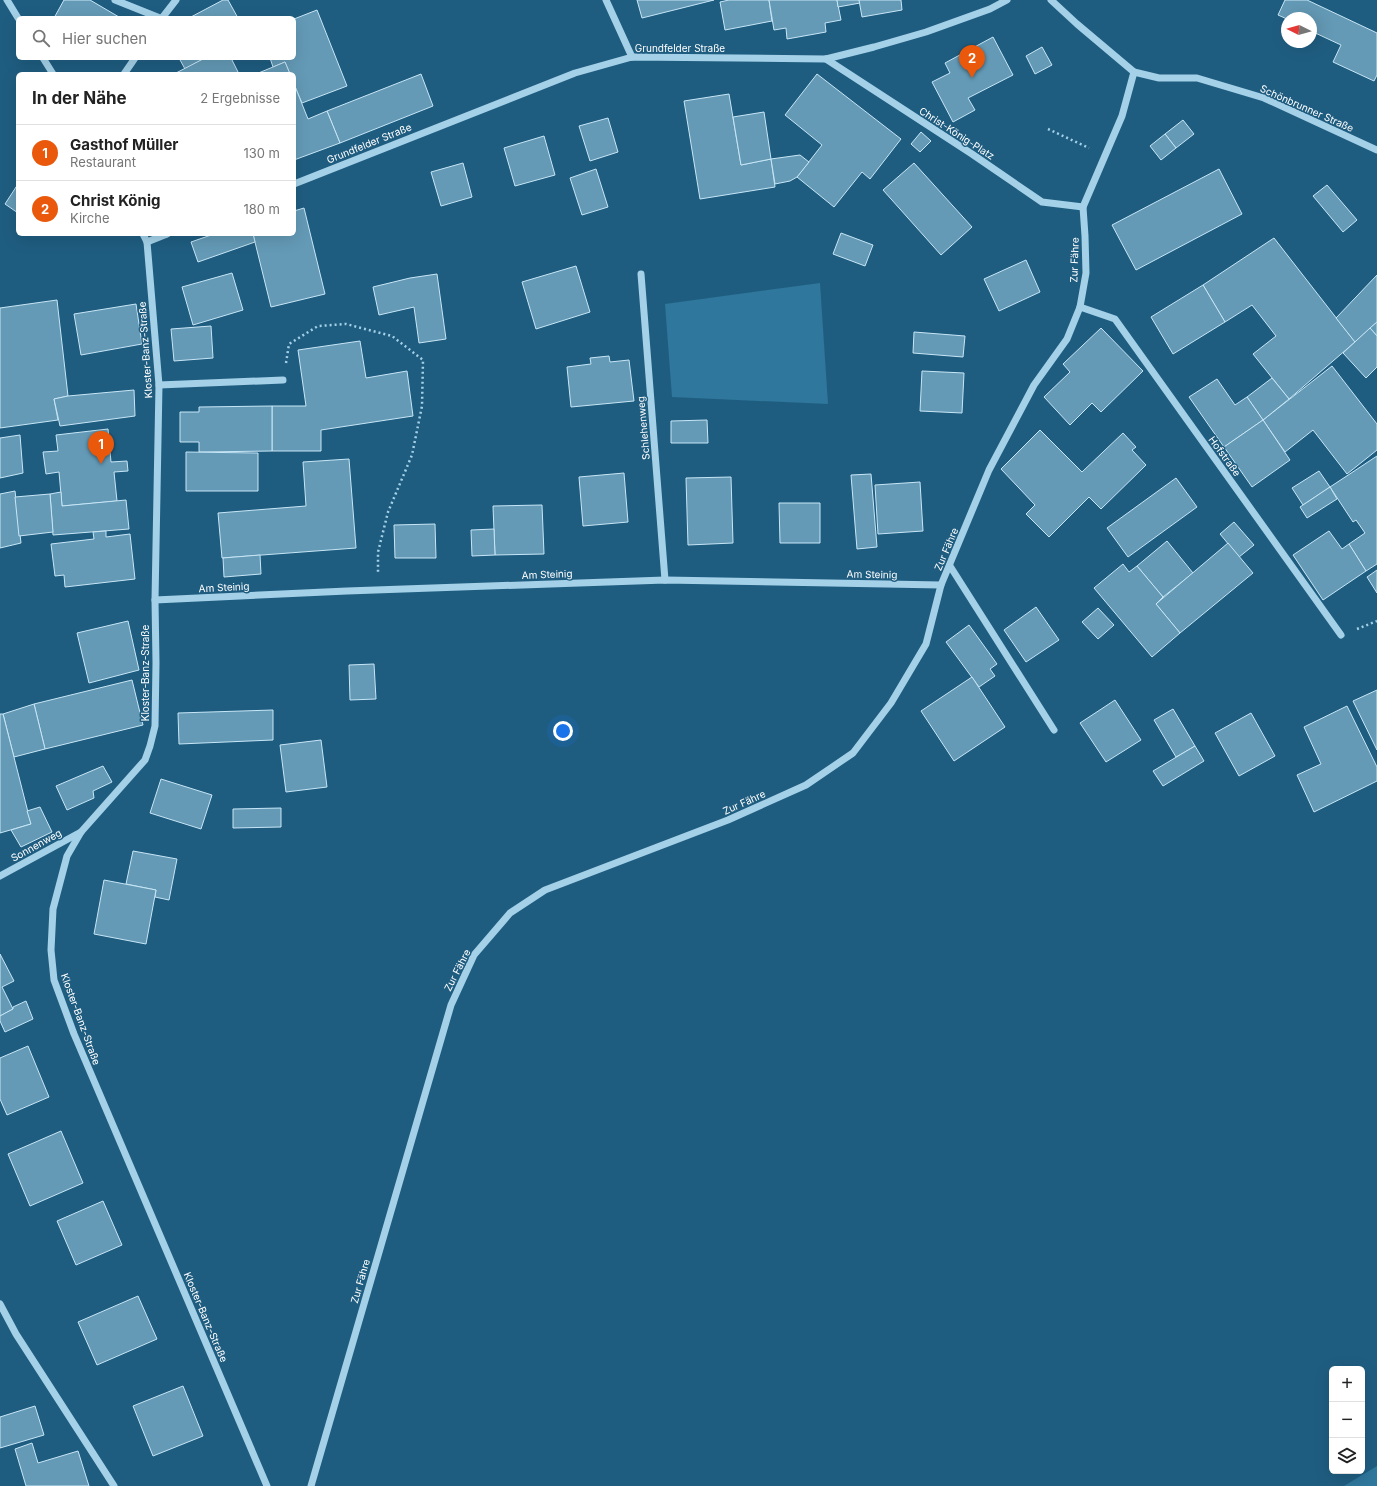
<!DOCTYPE html>
<html lang="de">
<meta charset="utf-8">
<style>
body{margin:0;font-family:Inter,sans-serif;background:#f6f6f6;color:#222}
.controls{position:absolute;right:12px;bottom:12px;display:grid;overflow:hidden;border-radius:6px;box-shadow:0 4px 16px #0002}
.controls button{width:36px;height:36px;display:grid;place-items:center;padding:0;border:0;border-bottom:1px solid #e0e0e0;background:#fff;color:#222;font:20px sans-serif}
.compass{position:absolute;left:1281px;top:12px;width:36px;height:36px;border-radius:50%;background:#fff;box-shadow:0 4px 16px #0002;rotate:275deg}
.you{position:absolute;left:563px;top:731px;width:14px;height:14px;margin:-10px;border:3px solid #fff;border-radius:50%;background:#1a73e8;box-shadow:0 0 0 6px #1a73e833}
.badge{display:grid;place-items:center;width:26px;height:26px;border-radius:50%;background:#ea580c;color:#fff;font-size:13px;font-weight:700}
.pin{position:absolute;translate:-50% -33px;filter:drop-shadow(0 1px 2px #0008)}
.pin::after{content:'';position:absolute;top:21px;width:14px;height:12px;background:inherit;clip-path:polygon(0 0,100% 0,50% 100%)}
.list{margin:0;padding:0;list-style:none}
h2{display:flex;justify-content:space-between;align-items:center;height:52px;margin:0;padding:0 16px;font-size:17px}
h2 small{font-size:13px;font-weight:400;color:#767676}
.list li{display:grid;grid-template-columns:26px 1fr auto;gap:12px;align-items:center;box-sizing:border-box;height:56px;padding:0 16px;border-top:1px solid #e0e0e0}
.list b{display:block;font-size:15px;white-space:nowrap}
.list p{margin:0;font-size:13px;white-space:nowrap;color:#767676}
.list em{font-size:13px;font-style:normal;color:#767676}
.icon{flex:none;width:22px;height:22px;fill:none;stroke:currentColor;stroke-width:2;stroke-linecap:round;stroke-linejoin:round}
.map{position:relative;flex:none;width:1377px;height:1486px;overflow:hidden}
.search{position:absolute;background:#fff;box-shadow:0 4px 16px #0002;left:16px;top:16px;width:280px;height:44px;display:flex;align-items:center;gap:10px;box-sizing:border-box;padding:0 14px;border-radius:6px;color:#767676;font-size:15px}
.panel{position:absolute;background:#fff;box-shadow:0 4px 16px #0002;left:16px;top:72px;width:280px;height:164px;border-radius:6px}
.map>svg:first-child{display:block}
</style>
<div class="map">
<svg width="1377" height="1486" viewBox="0 0 1377 1486">
<rect width="100%" height="100%" fill="#1f5d80"/>
<g fill="#2f779c">
<path d="M820,283L828,404L672,397L665,304Z"/>
<path d="M1377,1466V1486H1344Z"/>
</g>
<g fill="#649ab6" stroke="#c7e6f6">
<path d="M64,0H90L119,17L54,18Z"/>
<path d="M223,0H228L238,18H189Z"/>
<path d="M637,0H714L642,18Z"/>
<path d="M729,0H769L772,21L725,30L720,2Z"/>
<path d="M769,0H837L841,20L825,23L826,32L787,39L786,28L774,30Z"/>
<path d="M837,0H859L860,3L838,7Z"/>
<path d="M859,0H901L902,10L862,17Z"/>
<path d="M1285,0H1307L1377,33V75L1374,81L1333,62L1341,45L1311,31V18H1287V19L1278,15Z"/>
<path d="M317,10L347,86L302,103L294,84V74H290L285,62L273,67L270,58H294V19Z"/>
<path d="M993,37L1013,75L968,98L975,110L953,122L932,82L950,73L945,63Z"/>
<path d="M1042,47L1052,65L1035,74L1026,56Z"/>
<path d="M179,58H205L185,69Z"/>
<path d="M205,58H231L239,74H174Z"/>
<path d="M285,62L290,74H256L273,67Z"/>
<path d="M421,74L433,106L340,143L327,111Z"/>
<path d="M817,74L901,139L870,179L862,172L834,207L797,177L822,145L785,115Z"/>
<path d="M294,84L308,119L327,111L340,143L294,160Z"/>
<path d="M729,94L741,165L771,159L775,187L700,199L684,101Z"/>
<path d="M764,112L771,159L741,165L733,117Z"/>
<path d="M608,118L618,152L590,161L579,126Z"/>
<path d="M1183,120L1194,134L1176,148L1165,134Z"/>
<path d="M921,132L931,141L920,152L911,144Z"/>
<path d="M1165,134L1176,148L1161,160L1150,146Z"/>
<path d="M544,136L555,175L515,186L504,148Z"/>
<path d="M800,155L809,162L797,177L790,181L775,184L771,159Z"/>
<path d="M463,163L472,197L441,206L431,172Z"/>
<path d="M914,163L972,227L941,255L883,190Z"/>
<path d="M596,169L608,207L582,215L570,178Z"/>
<path d="M1219,169L1242,214L1136,270L1112,225Z"/>
<path d="M18,184V213L5,204Z"/>
<path d="M1327,185L1357,220L1343,232L1313,196Z"/>
<path d="M304,208L325,294L271,307L253,234H294V211Z"/>
<path d="M841,233L873,245L865,266L833,254Z"/>
<path d="M214,234H253L255,242L198,262L191,242Z"/>
<path d="M1274,238L1355,342L1289,399L1253,354L1276,336L1252,305L1225,322L1203,285Z"/>
<path d="M1026,260L1040,292L999,311L984,279Z"/>
<path d="M576,266L590,312L536,329L522,282Z"/>
<path d="M232,273L243,310L193,325L182,287Z"/>
<path d="M437,274L446,339L419,343L414,307L379,315L373,287L410,278Z"/>
<path d="M1377,275V322L1355,342L1336,318Z"/>
<path d="M1203,285L1225,322L1173,354L1151,317Z"/>
<path d="M57,300L68,396L54,399L58,420L0,428V308Z"/>
<path d="M136,304L142,344L81,355L74,314Z"/>
<path d="M1377,322V336L1370,328Z"/>
<path d="M211,326L213,358L174,361L171,329Z"/>
<path d="M1101,328L1143,371L1101,412L1092,403L1070,425L1044,397L1070,372L1063,364Z"/>
<path d="M1370,328L1377,336V367L1366,378L1343,353Z"/>
<path d="M914,332L965,336L963,357L913,353Z"/>
<path d="M360,341L366,378L407,371L413,416L321,430V451H272V406H306L298,350Z"/>
<path d="M609,356L610,362L629,360L634,401L571,407L567,367L591,364L590,358Z"/>
<path d="M1332,366L1377,424V450L1347,474L1313,430L1285,452L1263,420Z"/>
<path d="M922,371L964,373L962,413L920,411Z"/>
<path d="M1272,378L1289,399L1263,420L1247,397Z"/>
<path d="M1217,379L1235,405L1247,397L1263,420L1224,447L1189,397Z"/>
<path d="M134,390L135,416L60,426L54,399L68,396Z"/>
<path d="M272,406V451L199,452V442H180V412H199V407Z"/>
<path d="M707,420L708,443H671V421Z"/>
<path d="M1263,420L1290,460L1252,487L1224,447Z"/>
<path d="M108,429L111,462L127,461L128,471L114,472L117,501L62,506L59,472L46,474L43,452L58,451L56,435Z"/>
<path d="M1040,430L1082,472L1123,433L1136,447L1132,450L1146,465L1101,509L1089,497L1049,537L1026,514L1035,505L1001,469Z"/>
<path d="M20,435L23,473L0,478V438Z"/>
<path d="M186,452L258,453V491H186Z"/>
<path d="M1377,456V564L1366,571L1349,544L1365,533L1356,520L1353,522L1330,487Z"/>
<path d="M349,459L356,548L222,558L218,513L306,506L303,462Z"/>
<path d="M1319,471L1330,487L1303,505L1292,488Z"/>
<path d="M624,473L628,522L583,526L579,477Z"/>
<path d="M871,474L877,547L857,549L851,475Z"/>
<path d="M731,477L733,543L688,545L686,478Z"/>
<path d="M1176,478L1197,507L1128,557L1107,528Z"/>
<path d="M920,482L923,531L878,534L875,485Z"/>
<path d="M1330,487L1337,499L1307,518L1300,507Z"/>
<path d="M15,491L21,543L0,548V494Z"/>
<path d="M61,492L62,506L126,500L129,529L53,535L50,494Z"/>
<path d="M50,494L53,532L19,536L15,497Z"/>
<path d="M779,503H820V543H780Z"/>
<path d="M542,505L544,554L495,555L493,506Z"/>
<path d="M1234,522L1254,545L1239,557L1220,534Z"/>
<path d="M435,524L436,558H395L394,525Z"/>
<path d="M494,529L495,555L472,556L471,530Z"/>
<path d="M106,531V537L130,534L135,579L65,587L64,575L55,576L51,544L94,539L93,532Z"/>
<path d="M1329,531L1342,549L1349,544L1366,571L1323,600L1293,555Z"/>
<path d="M1167,541L1193,573L1163,597L1137,566Z"/>
<path d="M1228,543L1253,573L1180,633L1156,604Z"/>
<path d="M260,555L261,574L224,577L223,558Z"/>
<path d="M1123,564L1129,572L1137,566L1163,597L1156,604L1180,633L1152,657L1094,588Z"/>
<path d="M1377,570V593L1367,577Z"/>
<path d="M1036,607L1059,640L1026,662L1004,630Z"/>
<path d="M1098,608L1114,625L1098,639L1082,622Z"/>
<path d="M128,621L139,670L89,683L77,633Z"/>
<path d="M969,625L997,664L990,669L995,676L979,687L946,642Z"/>
<path d="M374,664L376,699L350,700L349,665Z"/>
<path d="M972,677L1005,727L954,761L921,711Z"/>
<path d="M132,680L143,725L45,749L34,704Z"/>
<path d="M1377,690V750L1353,701Z"/>
<path d="M1115,700L1141,740L1106,762L1080,723Z"/>
<path d="M34,704L45,749L14,757L3,714Z"/>
<path d="M1347,706L1377,767V781L1314,812L1297,775L1321,764L1304,727Z"/>
<path d="M1173,709L1195,746L1176,757L1154,720Z"/>
<path d="M273,710V740L179,744L178,713Z"/>
<path d="M1251,713L1275,756L1239,776L1215,733Z"/>
<path d="M0,714H3L31,824L0,833Z"/>
<path d="M321,740L327,787L286,792L280,745Z"/>
<path d="M1195,746L1204,761L1163,786L1153,771Z"/>
<path d="M103,766L112,782L93,791L94,798L67,810L56,786Z"/>
<path d="M161,779L212,795L201,829L150,813Z"/>
<path d="M40,807L52,832L21,847L11,830L31,824L27,811Z"/>
<path d="M281,808V827L233,828V809Z"/>
<path d="M133,851L177,859L169,900L155,897L156,890L126,884Z"/>
<path d="M104,880L156,890L146,944L94,934Z"/>
<path d="M0,954L14,981L2,987L13,1009L0,1016Z"/>
<path d="M26,1001L33,1019L5,1032L0,1021V1016L13,1009V1007Z"/>
<path d="M28,1046L49,1097L7,1115L0,1099V1058Z"/>
<path d="M61,1131L83,1183L30,1206L8,1154Z"/>
<path d="M103,1201L122,1245L76,1265L57,1221Z"/>
<path d="M138,1296L157,1339L97,1365L78,1322Z"/>
<path d="M183,1386L203,1436L153,1456L133,1406Z"/>
<path d="M35,1406L44,1435L0,1448V1417Z"/>
<path d="M32,1443L38,1463L78,1451L89,1486H26L15,1449Z"/>
</g>
<g fill="none" stroke-linecap="round" stroke-linejoin="round">
<g stroke="#a4d1e8" stroke-width="2.5" stroke-dasharray="2 3" stroke-linecap="butt">
<path d="M1048,129L1089,148"/>
<path d="M286,363L289,344L318,326L346,324L392,336L423,360L422,406L412,455L388,512L378,552V572"/>
<path d="M1357,629L1377,621"/>
</g>
<g stroke="#a4d1e8" stroke-width="7">
<path d="M7,0L18,18"/>
<path d="M115,0L160,18"/>
<path d="M606,0L632,57"/>
<path d="M1051,0L1077,24L1134,72L1159,78H1197L1264,98L1377,150"/>
<path d="M162,18L176,0"/>
<path d="M43,58L53,74"/>
<path d="M826,59L972,154L1042,202L1083,207"/>
<path d="M124,74L135,58"/>
<path d="M294,184L575,73L632,57L826,59L874,47L926,32L990,9L1007,0"/>
<path d="M143,234L147,242L159,385L155,600L156,663L155,726L150,746L145,760L81,832L67,856L53,909L51,950L54,980L74,1034L267,1486"/>
<path d="M147,242L167,234"/>
<path d="M641,274L665,580"/>
<path d="M1080,307L1115,319L1341,635"/>
<path d="M159,385L283,380"/>
<path d="M950,566L1054,730"/>
<path d="M155,600L347,591L665,580L941,585"/>
<path d="M0,876L81,832"/>
<path d="M0,1304L16,1334L114,1486"/>
<path d="M311,1486L451,1005L474,955L510,913L545,890L728,820L806,785L853,753L891,703L926,644L941,585L989,470L1034,385L1067,339L1080,307L1086,273L1085,236L1083,207L1122,116L1134,72"/>
</g>
</g>
<g text-anchor="middle" dominant-baseline="central" stroke-width="3" stroke-linejoin="round" paint-order="stroke">
<g font-size="10" fill="#fff" stroke="#1f5d80">
<text x="680" y="48">Grundfelder Straße</text>
<text transform="translate(1307 108) rotate(24)">Schönbrunner Straße</text>
<text transform="translate(957 133) rotate(33)">Christ-König-Platz</text>
<text transform="translate(369 143) rotate(-22)">Grundfelder Straße</text>
<text transform="translate(1074 260) rotate(-88)">Zur Fähre</text>
<text transform="translate(145 350) rotate(-94)">Kloster-Banz-Straße</text>
<text transform="translate(643 428) rotate(-95)">Schlehenweg</text>
<text transform="translate(1225 456) rotate(54)">Hofstraße</text>
<text transform="translate(946 549) rotate(-67)">Zur Fähre</text>
<text transform="translate(547 574) rotate(-2)">Am Steinig</text>
<text transform="translate(872 574) rotate(1)">Am Steinig</text>
<text transform="translate(224 587) rotate(-3)">Am Steinig</text>
<text transform="translate(145 673) rotate(-90)">Kloster-Banz-Straße</text>
<text transform="translate(744 802) rotate(-24)">Zur Fähre</text>
<text transform="translate(36 845) rotate(-29)">Sonnenweg</text>
<text transform="translate(457 970) rotate(-63)">Zur Fähre</text>
<text transform="translate(81 1019) rotate(70)">Kloster-Banz-Straße</text>
<text transform="translate(360 1281) rotate(-74)">Zur Fähre</text>
<text transform="translate(206 1317) rotate(67)">Kloster-Banz-Straße</text>
</g>
</g>
</svg>
<div class="controls">
<button>+</button>
<button>−</button>
<button><svg class="icon" aria-label="layers" viewBox="0 0 24 24"><path d="M12 4l9 5-9 5-9-5zM3 14l9 5 9-5"/></svg></button>
</div>
<svg class="compass" viewBox="-18 -18 36 36"><path d="M0-13l5 13h-10z" fill="#e53935"/><path d="M0 13l5-13h-10z" fill="#767676"/></svg>
<div class="you"></div>
<div class="pin badge" style="left:101px;top:464px">1</div>
<div class="pin badge" style="left:972px;top:78px">2</div>
<div class="search"><svg class="icon" aria-label="search" viewBox="0 0 24 24"><circle cx="10" cy="10" r="6"/><path d="M15 15l6 6"/></svg>Hier suchen</div>
<section class="panel">
<h2>In der Nähe<small>2 Ergebnisse</small></h2>
<ul class="list">
<li><span class="badge">1</span><div><b>Gasthof Müller</b><p>Restaurant</p></div><em>130 m</em></li>
<li><span class="badge">2</span><div><b>Christ König</b><p>Kirche</p></div><em>180 m</em></li>
</ul>
</section>
</div>
